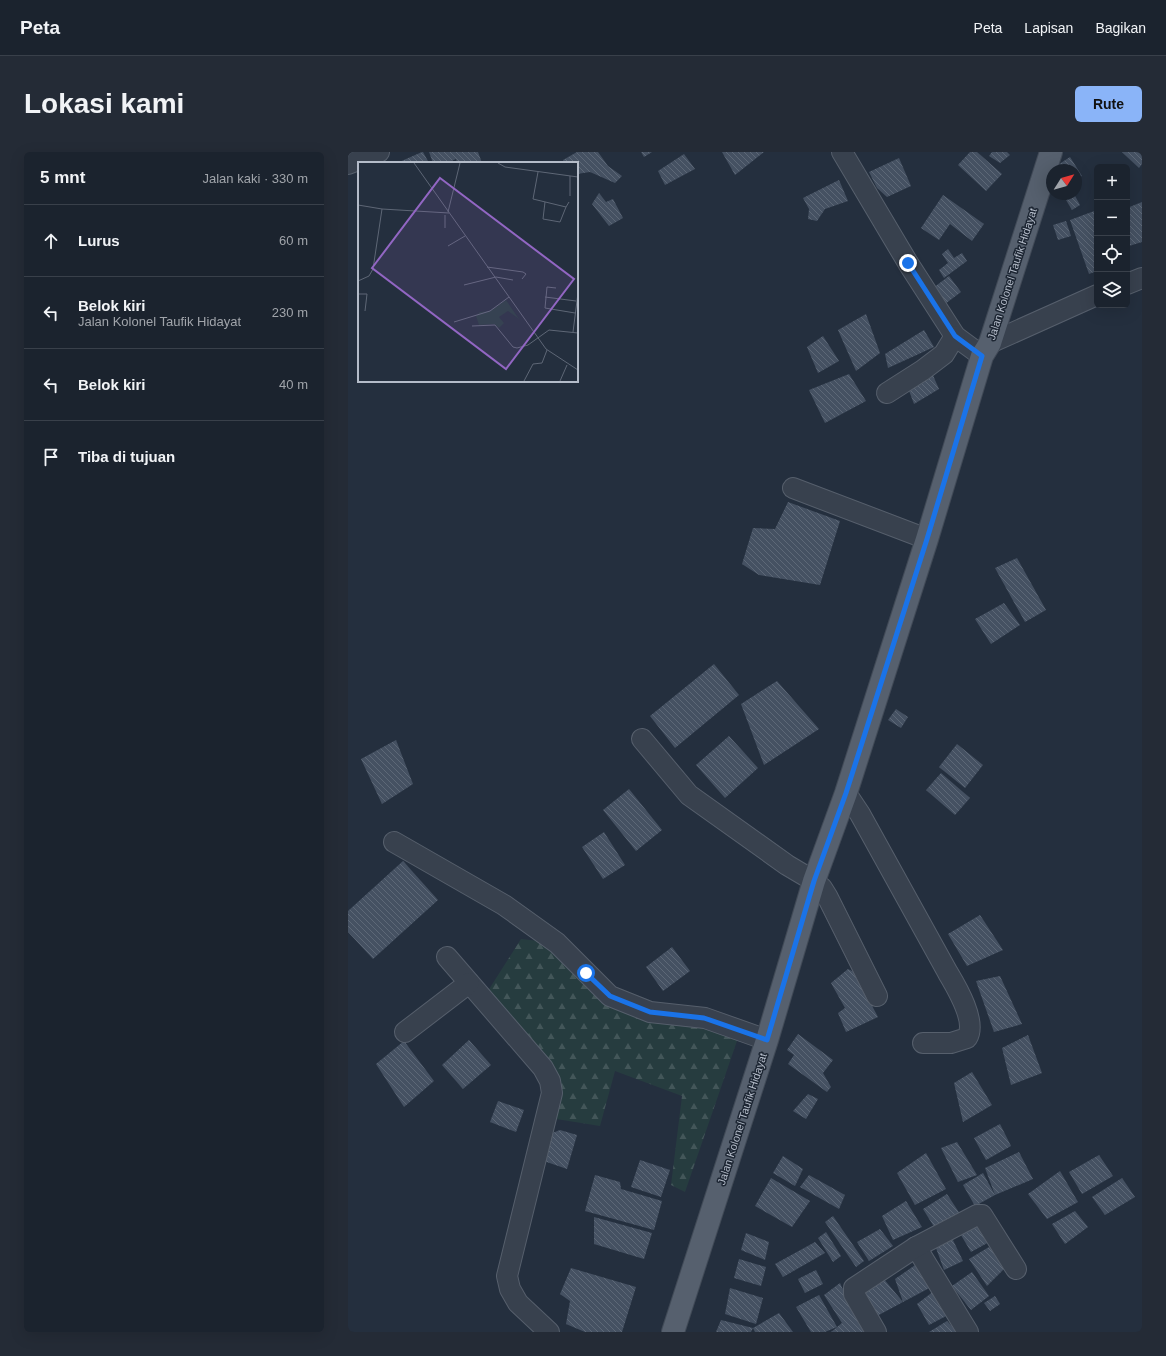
<!DOCTYPE html>
<html lang="id">
<meta charset="utf-8">
<style>
body{margin:0;font-family:Helvetica,sans-serif;background:#242b36;color:#f1f3f6}
.controls{position:absolute;right:12px;top:12px;display:grid;overflow:hidden;border-radius:6px;box-shadow:0 4px 16px #0002}
.controls button{width:36px;height:36px;display:grid;place-items:center;padding:0;border:0;border-bottom:1px solid #39404a;background:#1b232e;color:#f1f3f6;font:20px sans-serif}
.compass{position:absolute;left:698px;top:12px;width:36px;height:36px;border-radius:50%;background:#1b232e;box-shadow:0 4px 16px #0002;rotate:53deg}
.stop{position:absolute;width:12px;height:12px;margin:-9px;border:3px solid #1a73e8;border-radius:50%;background:#fff}
.stop.end{background:#1a73e8;border-color:#fff;box-shadow:0 1px 4px #0008}
.list{margin:0;padding:0;list-style:none}
h2{display:flex;justify-content:space-between;align-items:center;height:52px;margin:0;padding:0 16px;font-size:17px}
h2 small{font-size:13px;font-weight:400;color:#a0a4aa}
.list li{display:grid;grid-template-columns:26px 1fr auto;gap:12px;align-items:center;box-sizing:border-box;height:72px;padding:0 16px;border-top:1px solid #39404a}
.list b{display:block;font-size:15px;white-space:nowrap}
.list p{margin:0;font-size:13px;white-space:nowrap;color:#a0a4aa}
.list em{font-size:13px;font-style:normal;color:#a0a4aa}
.icon{flex:none;width:22px;height:22px;fill:none;stroke:currentColor;stroke-width:2;stroke-linecap:round;stroke-linejoin:round}
.map{position:relative;flex:none;width:794px;height:1180px;overflow:hidden;border-radius:6px}
header{display:flex;align-items:center;gap:24px;box-sizing:border-box;height:56px;padding:0 20px;background:#1b232e;border-bottom:1px solid #39404a}
header strong{font-size:19px}
nav{display:flex;gap:22px;margin-inline-start:auto;font-size:14px}
.intro{display:flex;align-items:center;justify-content:space-between;box-sizing:border-box;height:96px;padding:0 24px}
h1{margin:0;font-size:28px}
.button{padding:10px 18px;border-radius:6px;background:#8ab4f8;color:#111;font-size:14px;font-weight:700}
main{display:flex;gap:24px;padding:0 24px}
aside{flex:1;background:#1b232e;border-radius:6px;box-shadow:0 4px 16px #0002}
.map>svg:first-child{display:block}
</style>
<header>
<strong>Peta</strong>
<nav><a>Peta</a><a>Lapisan</a><a>Bagikan</a></nav>
</header>
<div class="intro"><h1>Lokasi kami</h1><a class="button">Rute</a></div>
<main>
<aside>
<h2>5 mnt<small>Jalan kaki · 330 m</small></h2>
<ul class="list">
<li><svg class="icon" aria-label="ahead" viewBox="0 0 24 24"><path d="M12 20V5M6 11l6-6 6 6"/></svg><div><b>Lurus</b></div><em>60 m</em></li>
<li><svg class="icon" aria-label="left" viewBox="0 0 24 24"><path d="M17 20v-9H6M10 6l-5 5 5 5"/></svg><div><b>Belok kiri</b><p>Jalan Kolonel Taufik Hidayat</p></div><em>230 m</em></li>
<li><svg class="icon" aria-label="left" viewBox="0 0 24 24"><path d="M17 20v-9H6M10 6l-5 5 5 5"/></svg><div><b>Belok kiri</b></div><em>40 m</em></li>
<li><svg class="icon" aria-label="arrive" viewBox="0 0 24 24"><path d="M6 21V4h12l-3 4 3 4H6"/></svg><div><b>Tiba di tujuan</b></div></li>
</ul>
</aside>
<div class="map">
<svg width="794" height="1180" viewBox="0 0 794 1180">
<defs>
<pattern id="forest-firs" width="22" height="20" patternUnits="userSpaceOnUse"><rect width="22" height="20" fill="#263c3f"/><path d="M5 1l3.5 6h-7zM16 11l3.5 6h-7z" fill="#435659"/></pattern>
<pattern id="building-back-hatch" width="6" height="6" patternUnits="userSpaceOnUse"><rect width="6" height="6" fill="#455162"/><path d="M-1 5l2 2M0 0l6 6M5-1l2 2" fill="none" stroke="#5d6877"/></pattern>
</defs>
<rect width="100%" height="100%" fill="#242f3e"/>
<path fill="url(#forest-firs)" d="M173,787L209,791L262,844L390,886L337,1040L323,1033L334,944L267,919L252,974L202,966L204,941L138,842Z"/>
<g fill="url(#building-back-hatch)">
<path d="M74,0H75L81,11H49Z"/>
<path d="M81,0H130L134,11H109L108,7L99,11H85Z"/>
<path d="M229,0H250L260,14L274,24L267,31L242,20L229,22V11H216L215,8Z"/>
<path d="M293,0H304L296,5Z"/>
<path d="M374,0H416L387,23Z"/>
<path d="M622,0H629L654,22L638,39L610,13Z"/>
<path d="M644,0H659L662,3L652,11L641,4Z"/>
<path d="M774,0H794V12L791,16Z"/>
<path d="M336,2L347,17L317,33L310,19Z"/>
<path d="M722,5L734,24L728,27V18H706L705,16Z"/>
<path d="M551,6L563,34L539,45L529,36L521,20Z"/>
<path d="M491,28L500,49L477,57L469,69L460,67L461,57L455,46Z"/>
<path d="M251,41L258,50L265,47L275,66L261,74L244,52Z"/>
<path d="M717,42H726L732,53L724,58L715,43Z"/>
<path d="M746,42H749V54H748Z"/>
<path d="M595,43L636,72L624,89L602,72L591,88L573,76Z"/>
<path d="M794,50V90L781,94L779,88V56Z"/>
<path d="M749,58V119L741,122L722,68Z"/>
<path d="M718,69L723,84L710,88L705,73Z"/>
<path d="M600,97L606,106L614,101L619,109L596,126L591,118L600,111L594,102Z"/>
<path d="M601,124L613,140L593,155L581,139Z"/>
<path d="M518,162L532,201L508,219L490,178Z"/>
<path d="M576,178L586,195L540,216L537,202Z"/>
<path d="M475,184L491,209L470,221L459,195Z"/>
<path d="M583,219L591,237L566,252L560,236Z"/>
<path d="M501,222L518,249L477,271L461,238Z"/>
<path d="M440,350L492,369L472,433L411,423L394,412L405,376L427,377Z"/>
<path d="M669,406L698,458L677,470L647,416Z"/>
<path d="M656,451L672,473L643,492L627,467Z"/>
<path d="M366,512L391,543L327,596L302,564Z"/>
<path d="M429,529L471,577L416,613L393,552Z"/>
<path d="M548,557L560,565L553,576L540,568Z"/>
<path d="M381,584L410,616L377,646L348,613Z"/>
<path d="M48,588L65,632L34,652L13,607Z"/>
<path d="M609,592L635,613L617,636L591,615Z"/>
<path d="M593,621L622,646L607,663L578,638Z"/>
<path d="M281,637L314,678L288,699L255,658Z"/>
<path d="M256,680L277,713L255,727L234,695Z"/>
<path d="M55,709L90,748L25,807L0,780V759Z"/>
<path d="M632,763L655,798L619,814L600,782Z"/>
<path d="M324,795L342,819L315,839L298,815Z"/>
<path d="M500,817L506,820L530,865L498,880L490,861L497,856L483,831Z"/>
<path d="M652,824L674,872L646,880L628,829Z"/>
<path d="M450,882L485,908L475,921L483,935L479,940L440,912L446,903L439,898Z"/>
<path d="M680,883L694,921L663,933L654,896Z"/>
<path d="M121,888L143,913L115,937L94,913Z"/>
<path d="M56,889L86,929L56,955L28,912Z"/>
<path d="M624,920L644,953L615,970L606,931Z"/>
<path d="M460,942L470,947L458,967L445,959Z"/>
<path d="M150,949L176,958L168,980L142,970Z"/>
<path d="M652,972L663,994L638,1008L626,986Z"/>
<path d="M212,978L229,983L219,1017L190,1007L197,984Z"/>
<path d="M609,990L629,1023L610,1030L593,996Z"/>
<path d="M671,1000L685,1027L647,1043L637,1016Z"/>
<path d="M578,1001L598,1037L567,1053L549,1021Z"/>
<path d="M751,1003L765,1024L734,1042L721,1020Z"/>
<path d="M435,1004L455,1017L447,1034L425,1021Z"/>
<path d="M292,1008L322,1018L313,1045L283,1035Z"/>
<path d="M712,1019L730,1050L699,1067L680,1042Z"/>
<path d="M635,1021L647,1043L627,1054L615,1033Z"/>
<path d="M247,1023L272,1030L273,1037L314,1049L306,1078L237,1059Z"/>
<path d="M461,1023L497,1043L491,1057L452,1035Z"/>
<path d="M423,1026L462,1049L444,1075L407,1054Z"/>
<path d="M774,1026L787,1045L757,1063L744,1045Z"/>
<path d="M599,1042L614,1065L588,1078L575,1057Z"/>
<path d="M558,1049L574,1075L545,1088L534,1064Z"/>
<path d="M727,1059L740,1075L717,1092L704,1072Z"/>
<path d="M485,1064L516,1109L508,1115L477,1070Z"/>
<path d="M246,1065L304,1081L296,1107L246,1092Z"/>
<path d="M630,1074L643,1089L623,1100L613,1083Z"/>
<path d="M532,1077L545,1094L521,1109L509,1090Z"/>
<path d="M478,1080L493,1104L485,1110L470,1086Z"/>
<path d="M398,1081L421,1090L417,1108L393,1098Z"/>
<path d="M604,1086L615,1109L596,1118L588,1096Z"/>
<path d="M467,1090L477,1101L435,1125L427,1112Z"/>
<path d="M641,1095L661,1112L639,1134L621,1107Z"/>
<path d="M391,1107L418,1115L413,1134L386,1126Z"/>
<path d="M573,1109L589,1132L555,1150L547,1127Z"/>
<path d="M223,1116L288,1135L274,1180H237L218,1172L222,1149L212,1142Z"/>
<path d="M468,1118L475,1132L457,1141L450,1127Z"/>
<path d="M624,1120L641,1144L623,1158L604,1134Z"/>
<path d="M535,1126L555,1150L529,1164L512,1140Z"/>
<path d="M492,1131L506,1162L520,1180H483L494,1171L476,1143Z"/>
<path d="M382,1136L415,1146L408,1172L377,1162Z"/>
<path d="M586,1139L602,1162L581,1173L569,1152Z"/>
<path d="M471,1143L489,1175L477,1180H463L448,1155Z"/>
<path d="M647,1144L652,1152L642,1159L636,1151Z"/>
<path d="M431,1161L445,1180H407L405,1176Z"/>
<path d="M373,1168L405,1176L403,1180H368Z"/>
<path d="M599,1169L609,1180H581Z"/>
</g>
<g fill="none" stroke-linecap="round" stroke-linejoin="round">
<g stroke="#565f6c" stroke-width="22">
<g id="minor">
<path d="M494,0L560,111L607,184L634,204"/>
<path d="M0,12L31,0"/>
<path d="M779,132L794,126"/>
<path d="M642,191L749,143"/>
<path d="M539,241L575,218L596,202L607,184"/>
<path d="M445,336L579,387"/>
<path d="M294,587L341,643L439,713L466,729L474,736L479,744L529,844"/>
<path d="M498,641L512,662L600,821C609,836 629,870 619,886L603,891H575"/>
<path d="M46,690L156,753L209,791L262,844L302,860L357,866L419,888"/>
<path d="M99,805L195,916L202,929L204,941L159,1124L162,1137L170,1151L201,1180"/>
<path d="M57,880L121,831"/>
<path d="M568,1095L620,1180"/>
<path d="M528,1180L506,1142V1136L568,1095L629,1063H634L668,1117"/>
</g>
</g>
<g stroke="#414a57" stroke-width="24">
<path id="major" d="M325,1180L419,888L466,729L498,641L579,387L634,204L642,191L703,0"/>
</g>
<use href="#minor" stroke="#38414e" stroke-width="20"/>
<use href="#major" stroke="#56606e" stroke-width="22"/>
</g>
<g fill="none" stroke-linecap="round" stroke-linejoin="round">
<path stroke="#1a73e8" stroke-width="5" d="M238,821L262,844L302,860L356,866L419,888L466,729L498,641L579,387L634,204L607,184L560,111"/>
</g>
<g text-anchor="middle" dominant-baseline="central" stroke-width="3" stroke-linejoin="round" paint-order="stroke">
<g font-size="11" fill="#b4bcc9" stroke="#1d2633">
<text transform="translate(664 122) rotate(-72)">Jalan Kolonel Taufik Hidayat</text>
<text transform="translate(394 967) rotate(-72)">Jalan Kolonel Taufik Hidayat</text>
</g>
</g>
<g transform="translate(10 10)">
<rect width="220" height="220" fill="#242f3e"/>
<path d="M148,138L161,157L150,149L141,155L146,161L141,166L136,162L121,163L118,154L122,150L132,149Z" fill="#263c3f"/>
<path fill="none" stroke="#5e6776" stroke-width="1" d="M56,1L188,187L220,208M140,1L147,5L220,15M180,10L175,37L208,45L211,40M212,34V14M187,40L185,57L202,60L208,45M0,43L24,47M90,50L102,1M87,53V66M90,84L107,74M129,105L165,110L168,112L164,117M0,119L11,114L15,107L24,47L91,51M106,123L138,115L155,118M198,126L189,125L187,146L217,151M0,132H9L7,149M187,135L218,139M96,160L132,149L151,135M114,164L137,163L155,185L159,186L170,183L191,168L220,171M215,170L220,131M166,219L175,202L184,201L189,188M202,219L209,203"/>
<path fill="#9266c3" fill-opacity="0.15" stroke="#9266c3" stroke-width="2" d="M82,16L216,117L148,207L14,106Z"/>
<rect width="220" height="220" fill="none" stroke="#b4bcc9" stroke-width="2"/>
</g>
</svg>
<div class="controls">
<button>+</button>
<button>−</button>
<button><svg class="icon" aria-label="locate" viewBox="0 0 24 24"><circle cx="12" cy="12" r="6"/><path d="M12 2v4M12 18v4M2 12h4M18 12h4"/></svg></button>
<button><svg class="icon" aria-label="layers" viewBox="0 0 24 24"><path d="M12 4l9 5-9 5-9-5zM3 14l9 5 9-5"/></svg></button>
</div>
<svg class="compass" viewBox="-18 -18 36 36"><path d="M0-13l5 13h-10z" fill="#e53935"/><path d="M0 13l5-13h-10z" fill="#a0a4aa"/></svg>
<div class="stop" style="left:238px;top:821px"></div>
<div class="stop end" style="left:560px;top:111px"></div>
</div>
</main>
